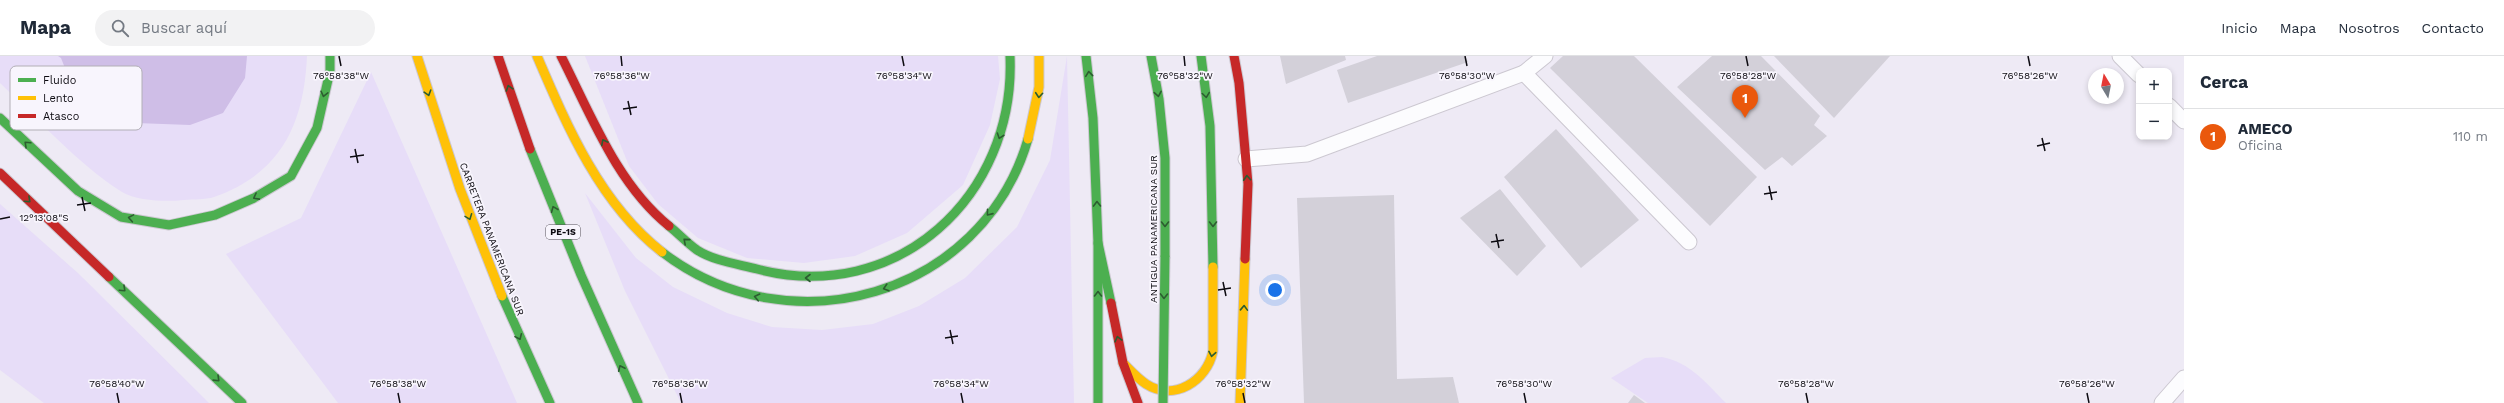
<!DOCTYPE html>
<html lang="es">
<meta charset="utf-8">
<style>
body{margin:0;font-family:"Work Sans",sans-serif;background:#f2f2f3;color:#1f2937}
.controls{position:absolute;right:12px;top:12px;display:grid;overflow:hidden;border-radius:8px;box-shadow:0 2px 6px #0003}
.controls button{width:36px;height:36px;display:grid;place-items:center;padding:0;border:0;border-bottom:1px solid #e0e1e3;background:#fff;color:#1f2937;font:20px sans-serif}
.compass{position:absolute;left:2088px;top:12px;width:36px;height:36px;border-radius:50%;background:#fff;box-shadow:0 2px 6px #0003;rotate:350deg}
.you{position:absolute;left:1275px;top:234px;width:14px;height:14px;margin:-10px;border:3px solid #fff;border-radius:50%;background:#1a73e8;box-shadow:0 0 0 6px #1a73e833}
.badge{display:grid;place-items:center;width:26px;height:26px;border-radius:50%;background:#ea580c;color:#fff;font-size:13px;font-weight:700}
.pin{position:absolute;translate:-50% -33px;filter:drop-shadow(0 1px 2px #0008)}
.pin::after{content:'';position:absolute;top:21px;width:14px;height:12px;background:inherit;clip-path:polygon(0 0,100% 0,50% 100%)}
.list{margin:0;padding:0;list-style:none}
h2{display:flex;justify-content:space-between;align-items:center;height:52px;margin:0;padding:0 16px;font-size:17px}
h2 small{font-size:13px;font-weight:400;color:#747a83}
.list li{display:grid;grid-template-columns:26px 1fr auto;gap:12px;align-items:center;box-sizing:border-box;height:56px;padding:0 16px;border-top:1px solid #e0e1e3}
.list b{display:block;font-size:15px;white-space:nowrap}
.list p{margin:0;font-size:13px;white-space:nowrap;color:#747a83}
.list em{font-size:13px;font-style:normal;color:#747a83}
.icon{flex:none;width:22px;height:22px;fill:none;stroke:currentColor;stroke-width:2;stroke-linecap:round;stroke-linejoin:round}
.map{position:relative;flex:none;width:2184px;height:347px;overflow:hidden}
header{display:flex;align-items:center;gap:24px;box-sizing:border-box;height:56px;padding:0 20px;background:#fff;border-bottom:1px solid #e0e1e3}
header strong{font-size:19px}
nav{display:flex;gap:22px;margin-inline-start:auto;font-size:14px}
.search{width:280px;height:36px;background:#f2f2f3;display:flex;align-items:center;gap:10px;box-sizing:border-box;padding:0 14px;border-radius:22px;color:#747a83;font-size:15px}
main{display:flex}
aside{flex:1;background:#fff}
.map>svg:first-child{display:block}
</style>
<header>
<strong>Mapa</strong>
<div class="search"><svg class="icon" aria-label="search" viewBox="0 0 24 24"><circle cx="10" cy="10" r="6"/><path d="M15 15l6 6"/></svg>Buscar aquí</div>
<nav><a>Inicio</a><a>Mapa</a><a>Nosotros</a><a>Contacto</a></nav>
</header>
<main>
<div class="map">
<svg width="2184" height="347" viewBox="0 0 2184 347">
<rect width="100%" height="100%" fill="#eeeaf5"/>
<g fill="#e7ddf8">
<path d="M0,0H307C304,67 282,117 214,141C205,144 194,143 184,144C167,146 137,145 122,136C79,109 37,62 0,27Z"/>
<path d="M585,0H998L1000,23L990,69L963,129L907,177L855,200L804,207L747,202L698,182L658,148L629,110Z"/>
<path d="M1067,0L1074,347H681L625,235L585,137L636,202L673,231L727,257L772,271L822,274L873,268L919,250L965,222L1017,171L1050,104Z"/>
<path d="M371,16L517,347H338L226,198L301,162Z"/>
<path d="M0,148L79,218L209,347H44L0,314Z"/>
<path d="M1662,301C1690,306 1707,328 1726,347H1648L1611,322L1645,302Z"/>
</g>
<path fill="#cfbee7" d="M58,0H247L245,22L223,57L190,69L109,66L73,32L61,2Z"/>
<g fill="#d3d0d9">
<path d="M1280,0H1345L1346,4L1286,28Z"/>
<path d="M1377,0H1465L1468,6L1348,47L1337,14Z"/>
<path d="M1563,0H1634L1757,121L1710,170L1550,12Z"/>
<path d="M1712,0H1761L1820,60L1814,69L1827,80L1792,110L1782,101L1765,114L1677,31Z"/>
<path d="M1774,0H1890L1834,62Z"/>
<path d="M1556,73L1639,164L1581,212L1504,121Z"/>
<path d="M1500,133L1546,190L1517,220L1460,162Z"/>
<path d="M1394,139L1397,323L1453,321L1459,347H1304L1297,142Z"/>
<path d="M1634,339L1645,347H1628Z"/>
</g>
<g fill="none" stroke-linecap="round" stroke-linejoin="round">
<g stroke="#ccc8d1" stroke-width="17">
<g id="lane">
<path d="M2120,0L2139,19"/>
<path d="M1524,17L1545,0"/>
<path d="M2169,50L2184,65"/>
<path d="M1246,103L1307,98L1524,17L1689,186"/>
<path d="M2162,347L2184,322"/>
</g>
</g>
<g stroke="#ccc8d1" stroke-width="11">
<g id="fast">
<path d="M1086,0L1093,62L1098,187L1111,247"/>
<path d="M1151,0L1159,43L1165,102V201"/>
<path d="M1201,0L1210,70L1213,211"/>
<path d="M0,62L78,135L121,161L169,169L215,159L254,142L291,120L317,72L330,15V0"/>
<path d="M530,93L581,219L638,347"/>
<path d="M669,170C679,178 687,187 697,194C714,205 738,208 757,213C897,250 1016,140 1010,0"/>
<path d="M1098,187V347"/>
<path d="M662,196C789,294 982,241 1028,83"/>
<path d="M109,221L242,347"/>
<path d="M502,240L550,347"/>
</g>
</g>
<g stroke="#ccc8d1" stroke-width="11">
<g id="slow">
<path d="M417,0L460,133L502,240"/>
<path d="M537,0C567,70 600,148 662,196"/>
<path d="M1028,83L1039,31V0"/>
<path d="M1123,307C1130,314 1137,322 1146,328C1174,346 1207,325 1213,295V211"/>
<path d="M1240,347L1245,203"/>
</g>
</g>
<g stroke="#ccc8d1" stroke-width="11">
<g id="jam">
<path d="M498,0L530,93"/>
<path d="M561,0C591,59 617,128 669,170"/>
<path d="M1234,0L1239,27L1248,128L1245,203"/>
<path d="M0,117L109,221"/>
<path d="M1111,247L1123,307L1138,347"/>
</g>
</g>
<use href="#lane" stroke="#fcfcfe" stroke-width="15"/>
<use href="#fast" stroke="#4caf50" stroke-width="9"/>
<use href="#slow" stroke="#ffc107" stroke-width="9"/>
<use href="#jam" stroke="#c62828" stroke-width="9"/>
<g stroke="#ccc8d1" stroke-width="11" stroke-linecap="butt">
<path id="fast-bridge" d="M1163,347L1165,201"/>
</g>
<use href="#fast-bridge" stroke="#4caf50" stroke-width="9"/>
</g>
<defs><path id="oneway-chevron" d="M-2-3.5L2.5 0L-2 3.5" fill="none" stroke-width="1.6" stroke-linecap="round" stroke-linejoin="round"/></defs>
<g stroke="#2c5d30">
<use href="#oneway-chevron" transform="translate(1089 18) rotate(-96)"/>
<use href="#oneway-chevron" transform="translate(509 32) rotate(-108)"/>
<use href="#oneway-chevron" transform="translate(428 37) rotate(73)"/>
<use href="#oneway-chevron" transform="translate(324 38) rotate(103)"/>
<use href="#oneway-chevron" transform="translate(1158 38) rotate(80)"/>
<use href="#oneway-chevron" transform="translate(1039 39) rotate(95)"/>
<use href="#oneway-chevron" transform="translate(1206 39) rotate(82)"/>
<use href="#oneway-chevron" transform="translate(1000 80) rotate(109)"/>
<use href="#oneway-chevron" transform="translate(604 86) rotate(-117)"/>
<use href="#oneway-chevron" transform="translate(27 88) rotate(-137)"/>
<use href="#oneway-chevron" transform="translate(1247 122) rotate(-94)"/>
<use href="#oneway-chevron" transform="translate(256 141) rotate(152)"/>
<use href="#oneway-chevron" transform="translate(28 144) rotate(43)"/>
<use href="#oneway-chevron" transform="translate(1097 148) rotate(-91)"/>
<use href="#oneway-chevron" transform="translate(554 153) rotate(-112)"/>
<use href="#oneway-chevron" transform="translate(989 157) rotate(129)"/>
<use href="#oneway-chevron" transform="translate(469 161) rotate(69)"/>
<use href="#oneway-chevron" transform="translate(131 162) rotate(-170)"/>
<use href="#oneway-chevron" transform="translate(1165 168) rotate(90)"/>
<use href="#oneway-chevron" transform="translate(1213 168) rotate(90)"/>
<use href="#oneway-chevron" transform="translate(686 185) rotate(-139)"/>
<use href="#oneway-chevron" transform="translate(808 222) rotate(-180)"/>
<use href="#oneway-chevron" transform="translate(886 232) rotate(163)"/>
<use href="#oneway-chevron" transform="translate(123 233) rotate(43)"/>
<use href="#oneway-chevron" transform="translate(1098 238) rotate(-90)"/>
<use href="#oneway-chevron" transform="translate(1164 240) rotate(91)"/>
<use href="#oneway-chevron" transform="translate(757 241) rotate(-168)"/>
<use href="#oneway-chevron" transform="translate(1244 252) rotate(-88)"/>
<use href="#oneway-chevron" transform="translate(519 281) rotate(66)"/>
<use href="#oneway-chevron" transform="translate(1118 283) rotate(-104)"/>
<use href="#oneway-chevron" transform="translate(1212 298) rotate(100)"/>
<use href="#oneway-chevron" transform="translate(621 312) rotate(-115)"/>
<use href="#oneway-chevron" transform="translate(217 323) rotate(44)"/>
</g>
<path fill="none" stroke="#0d0b11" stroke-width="1.5" d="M339,0L341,10M621,0L622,10M902,0L904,10M1184,0L1185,10M1465,0L1467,10M1746,0L1748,10M2028,0L2030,10M628,45L631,59M623,53L637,51M2042,82L2045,95M2037,90L2050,87M355,93L358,107M350,101L364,99M1769,130L1772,144M1764,138L1777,136M82,141L85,155M77,149L91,147M0,163L10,161M1496,178L1499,192M1491,186L1504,184M1223,226L1226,240M1218,234L1231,232M950,274L953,288M945,282L958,280M117,337L119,347M398,337L400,347M680,337L682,347M961,337L963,347M1243,337L1245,347M1524,337L1526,347M1806,337L1808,347M2087,337L2089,347"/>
<g text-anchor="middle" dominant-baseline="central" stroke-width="3.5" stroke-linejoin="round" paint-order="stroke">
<rect fill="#f8f5fd" stroke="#545158" stroke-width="1" x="546" y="169" width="34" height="14" rx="3"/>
<g font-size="9" font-weight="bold" fill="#0d0b11">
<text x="563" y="176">PE-1S</text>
</g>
<g font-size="10" fill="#0d0b11" stroke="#f8f5fd">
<text transform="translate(1153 173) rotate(-90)">ANTIGUA PANAMERICANA SUR</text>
<text transform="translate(492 183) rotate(69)">CARRETERA PANAMERICANA SUR</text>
</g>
</g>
<rect x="10" y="10" width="132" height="64" rx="6" fill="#f8f5fd" stroke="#b2afb6" stroke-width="1"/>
<rect x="18" y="22" width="18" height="4" fill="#4caf50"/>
<rect x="18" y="40" width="18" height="4" fill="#ffc107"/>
<rect x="18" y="58" width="18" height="4" fill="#c62828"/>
<g font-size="11" fill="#0d0b11">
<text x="43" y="28">Fluido</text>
<text x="43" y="46">Lento</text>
<text x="43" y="64">Atasco</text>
</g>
<g font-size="10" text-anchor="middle" fill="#0d0b11" stroke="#f8f5fd" stroke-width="3.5" stroke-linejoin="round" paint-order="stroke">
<text x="341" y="23">76°58'38"W</text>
<text x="622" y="23">76°58'36"W</text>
<text x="904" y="23">76°58'34"W</text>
<text x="1185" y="23">76°58'32"W</text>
<text x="1467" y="23">76°58'30"W</text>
<text x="1748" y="23">76°58'28"W</text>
<text x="2030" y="23">76°58'26"W</text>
<text x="44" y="165">12°13'08"S</text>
<text x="117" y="331">76°58'40"W</text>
<text x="398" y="331">76°58'38"W</text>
<text x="680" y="331">76°58'36"W</text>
<text x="961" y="331">76°58'34"W</text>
<text x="1243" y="331">76°58'32"W</text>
<text x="1524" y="331">76°58'30"W</text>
<text x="1806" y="331">76°58'28"W</text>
<text x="2087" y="331">76°58'26"W</text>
</g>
</svg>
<div class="controls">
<button>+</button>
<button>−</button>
</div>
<svg class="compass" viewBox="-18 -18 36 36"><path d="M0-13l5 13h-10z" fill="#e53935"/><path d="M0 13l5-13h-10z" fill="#747a83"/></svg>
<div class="you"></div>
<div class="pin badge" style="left:1745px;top:62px">1</div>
</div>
<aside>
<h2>Cerca<small></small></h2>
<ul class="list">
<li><span class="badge">1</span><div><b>AMECO</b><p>Oficina</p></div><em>110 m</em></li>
</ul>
</aside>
</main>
